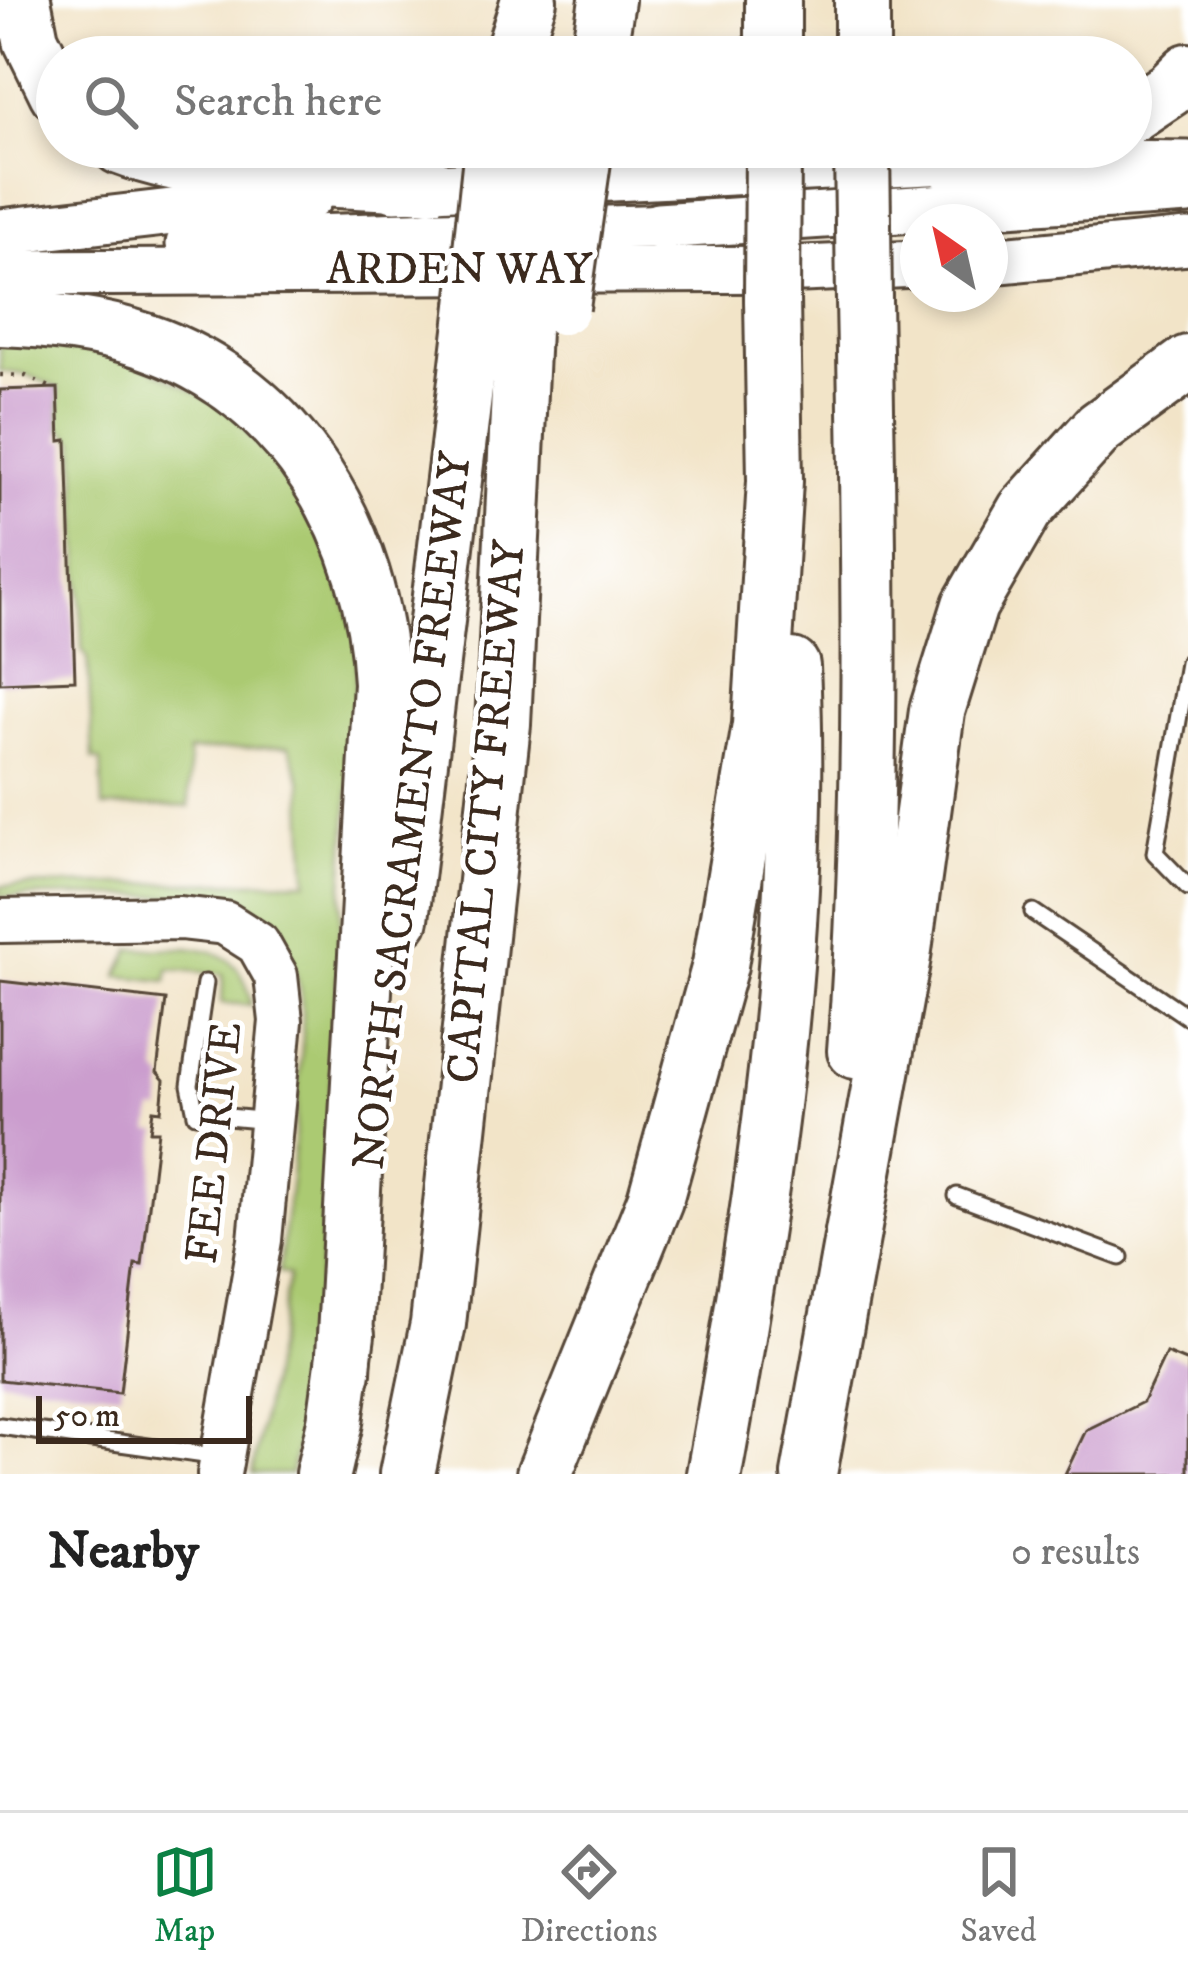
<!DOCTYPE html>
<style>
body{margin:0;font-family:"IM FELL DW Pica",serif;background:#f2f2f2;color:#222}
.compass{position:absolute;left:900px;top:204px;width:108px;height:108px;border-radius:50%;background:#fff;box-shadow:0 6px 18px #0003;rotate:326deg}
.scale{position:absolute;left:36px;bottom:30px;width:216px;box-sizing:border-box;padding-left:12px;border:6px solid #3b2a1e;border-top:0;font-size:33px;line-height:42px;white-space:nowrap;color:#3b2a1e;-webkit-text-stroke:9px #fff;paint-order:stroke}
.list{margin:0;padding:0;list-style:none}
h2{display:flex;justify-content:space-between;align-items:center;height:156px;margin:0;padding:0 48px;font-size:51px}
h2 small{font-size:39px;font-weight:400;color:#767676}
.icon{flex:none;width:66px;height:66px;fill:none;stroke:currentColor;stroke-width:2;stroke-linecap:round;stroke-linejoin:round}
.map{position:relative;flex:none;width:1188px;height:1474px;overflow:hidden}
.search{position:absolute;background:#fff;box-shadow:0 6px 18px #0003;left:36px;right:36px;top:36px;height:132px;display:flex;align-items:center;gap:30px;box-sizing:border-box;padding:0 42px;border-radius:66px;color:#767676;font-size:45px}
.sheet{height:336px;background:#fff}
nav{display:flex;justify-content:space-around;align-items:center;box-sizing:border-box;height:168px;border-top:3px solid #e0e0e0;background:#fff;font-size:33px;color:#767676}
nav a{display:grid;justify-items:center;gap:6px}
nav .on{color:#0b8043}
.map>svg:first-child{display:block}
</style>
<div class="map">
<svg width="1188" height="1474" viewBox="0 0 1188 1474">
<rect width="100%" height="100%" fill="#fff"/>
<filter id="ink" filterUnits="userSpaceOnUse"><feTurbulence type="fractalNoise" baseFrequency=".00833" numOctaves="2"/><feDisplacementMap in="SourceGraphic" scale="24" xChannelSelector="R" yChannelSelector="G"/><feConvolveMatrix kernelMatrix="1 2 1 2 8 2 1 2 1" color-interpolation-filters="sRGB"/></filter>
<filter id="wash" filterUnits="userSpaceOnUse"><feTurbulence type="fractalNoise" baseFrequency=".004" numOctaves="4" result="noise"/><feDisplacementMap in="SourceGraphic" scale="48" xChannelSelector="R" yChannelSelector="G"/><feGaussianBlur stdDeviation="2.7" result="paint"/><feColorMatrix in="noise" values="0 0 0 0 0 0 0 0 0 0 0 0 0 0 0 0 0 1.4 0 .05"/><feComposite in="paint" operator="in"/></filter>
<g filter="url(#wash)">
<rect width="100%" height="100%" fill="#f2e4c8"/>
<g fill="#abca72" stroke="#737a48" stroke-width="3">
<path d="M0,339L127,356L231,411L317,513L358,640L317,1313L311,1379L291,1474H252L289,1275L279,1272L291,1179L303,1034L301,991L288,948L252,910L217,896H0V886L307,881L302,782L289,746L189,751V806L103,807L101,761L93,759L88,658L82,650L76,442L59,426L58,388L28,375L0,371Z"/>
<path d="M191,948C226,950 247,969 251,1005L222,1003L223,974L169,969L167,981L118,976L131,949Z"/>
</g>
<g id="blocks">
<g fill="#cb9dce">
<path d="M58,388L60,441L67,440L75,680L0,683V390Z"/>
<path d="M0,981L166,1000L157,1072L164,1080L161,1111L153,1110L150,1131H158L142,1265L135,1264L120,1393L0,1380Z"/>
<path d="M1166,1353L1188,1362V1474H1065L1086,1430L1143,1402Z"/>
</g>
</g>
</g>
<g filter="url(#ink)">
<use href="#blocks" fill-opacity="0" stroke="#564638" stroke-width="3"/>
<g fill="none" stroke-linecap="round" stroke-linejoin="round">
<g stroke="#564638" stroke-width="21">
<g id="lane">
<path d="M1188,663L1155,853L1188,887"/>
<path d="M1033,912L1188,1017"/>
<path d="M205,983L190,1085L196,1114L270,1121"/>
<path d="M957,1196L1120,1257"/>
<path d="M0,1426L219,1457"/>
</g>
</g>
<g stroke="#564638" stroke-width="48">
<g id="secondary">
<path d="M294,237L658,226"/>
<path d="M0,921L180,918L225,923L258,944L276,976L281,1021L260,1240L219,1474"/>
</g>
</g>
<g stroke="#564638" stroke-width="51">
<g id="primary">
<path d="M394,189L948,161L1188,164"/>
<path d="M658,226L1188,191"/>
<path d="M0,232L310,196"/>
<path d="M189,244L294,237"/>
<path d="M990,261L1188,242"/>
<path d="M0,273L803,269L918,264"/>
</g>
</g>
<g stroke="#564638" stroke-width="60">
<g id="highway">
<path d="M23,0L31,40L57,93"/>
<path d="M773,0V57"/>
<path d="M511,57L529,0"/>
<path d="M598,57L607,0"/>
<path d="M862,57V0"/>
<path d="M1131,115L1170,89L1188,71"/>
<path d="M120,147C208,181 335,178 430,185"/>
<path d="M948,161L1019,147"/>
<path d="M0,318C50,320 98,325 145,341C293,391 374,534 381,683L343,1372"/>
<path d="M401,919L475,306"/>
<path d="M855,1051C874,799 869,552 864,300"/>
<path d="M323,1474L335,1422L347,1335"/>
<path d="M407,1474L438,1324L503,724L523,310"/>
<path d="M544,1474L655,1200L720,965L760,725L775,481L772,299"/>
<path d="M714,1474C762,1209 805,936 792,666"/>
<path d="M809,1474L903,957L937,711L970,605L1025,510L1099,428L1188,363"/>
</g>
</g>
<path stroke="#564638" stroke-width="4.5" stroke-dasharray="3 9" stroke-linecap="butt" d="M0,375L26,376L52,388"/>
<use href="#lane" stroke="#fff" stroke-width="15"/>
<use href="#secondary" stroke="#fff" stroke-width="42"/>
<use href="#primary" stroke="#fff" stroke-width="45"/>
<use href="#highway" stroke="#fff" stroke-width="54"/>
<g stroke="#564638" stroke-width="60" stroke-linecap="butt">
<g id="highway-bridge">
<path d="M862,147L864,300"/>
<path d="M772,299L773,147"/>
<path d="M475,306L492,147"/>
<path d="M562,307L585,147"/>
<path d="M523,310L538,147"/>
</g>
</g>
<use href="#highway-bridge" stroke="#fff" stroke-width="54"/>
</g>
</g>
<g text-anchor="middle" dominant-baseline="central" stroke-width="10" stroke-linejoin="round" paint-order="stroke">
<g font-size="45" fill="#3b2a1e" stroke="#fff">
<text x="459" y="270">ARDEN WAY</text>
<text transform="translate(413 811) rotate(-83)">NORTH SACRAMENTO FREEWAY</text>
<text transform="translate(487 812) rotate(-85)">CAPITAL CITY FREEWAY</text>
<text transform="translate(215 1143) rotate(-84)">FEE DRIVE</text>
</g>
</g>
</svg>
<svg class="compass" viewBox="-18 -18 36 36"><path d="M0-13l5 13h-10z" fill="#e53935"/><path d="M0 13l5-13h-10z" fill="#767676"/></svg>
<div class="scale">50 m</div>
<div class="search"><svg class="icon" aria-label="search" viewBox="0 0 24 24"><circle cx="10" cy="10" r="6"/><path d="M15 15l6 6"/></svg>Search here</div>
</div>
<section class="sheet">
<h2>Nearby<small>0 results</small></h2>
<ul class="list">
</ul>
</section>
<nav>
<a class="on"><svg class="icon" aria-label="map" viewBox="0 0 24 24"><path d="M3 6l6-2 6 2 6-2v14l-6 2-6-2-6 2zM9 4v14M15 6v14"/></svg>Map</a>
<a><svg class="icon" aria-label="directions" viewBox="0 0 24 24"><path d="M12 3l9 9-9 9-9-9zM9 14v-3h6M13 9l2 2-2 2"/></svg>Directions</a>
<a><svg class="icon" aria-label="saved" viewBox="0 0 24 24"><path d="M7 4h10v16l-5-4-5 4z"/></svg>Saved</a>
</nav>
